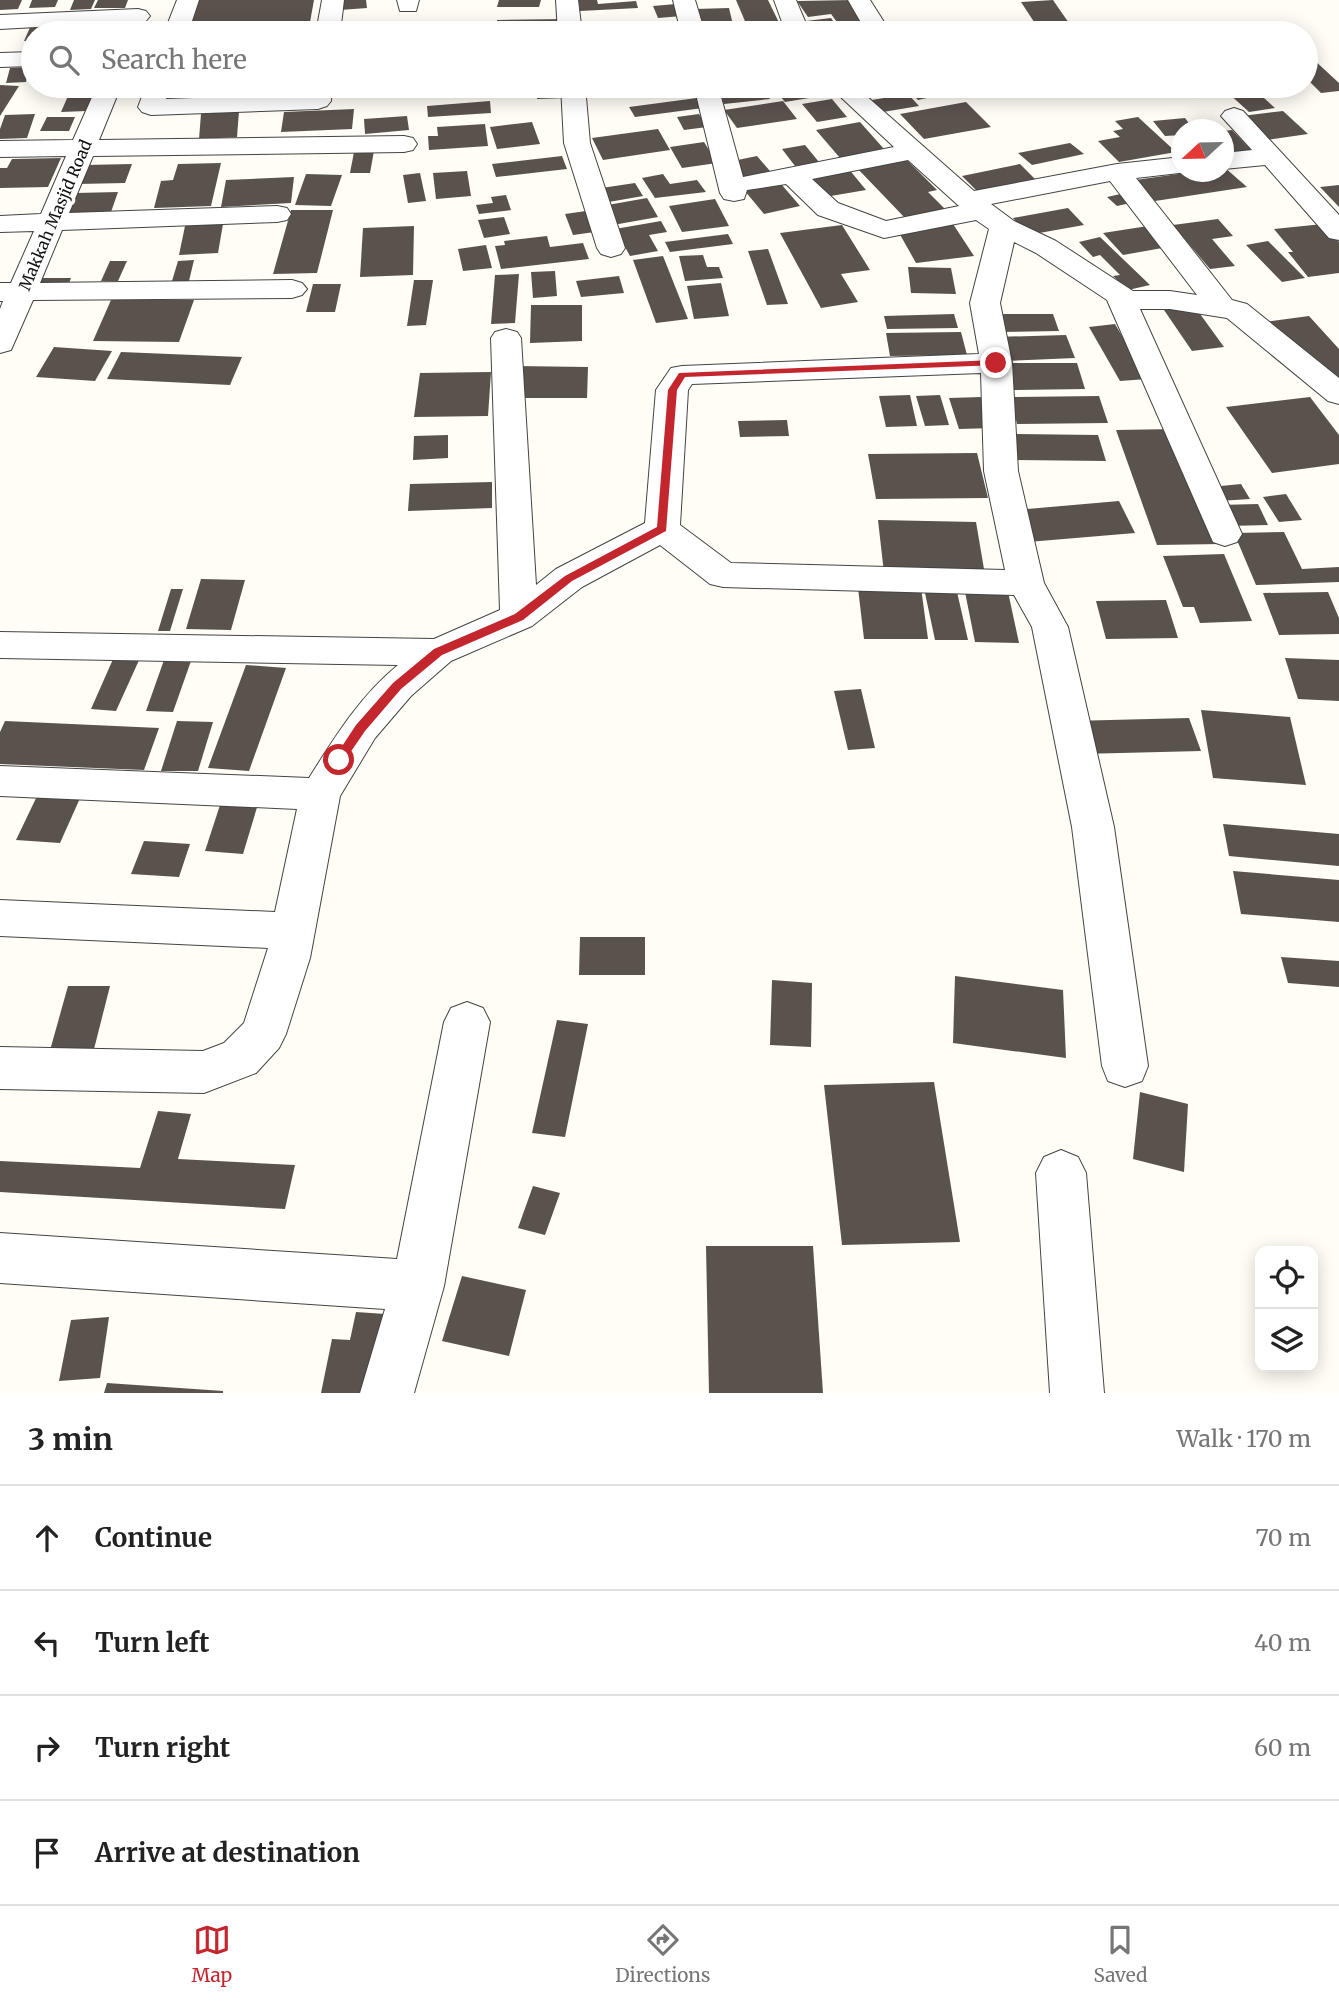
<!DOCTYPE html>
<meta charset="utf-8">
<style>
body{margin:0;font-family:Merriweather,serif;background:#f2f2f2;color:#222}
.controls{position:absolute;right:21px;bottom:21px;display:grid;overflow:hidden;border-radius:14px;box-shadow:0 4px 18px #0003}
.controls button{width:63px;height:63px;display:grid;place-items:center;padding:0;border:0;border-bottom:2px solid #e0e0e0;background:#fff;color:#222;font:35px sans-serif}
.compass{position:absolute;left:1171px;top:119px;width:63px;height:63px;border-radius:50%;background:#fff;box-shadow:0 4px 18px #0003;rotate:248deg}
.stop{position:absolute;width:21px;height:21px;margin:-16px;border:5px solid #c4262e;border-radius:50%;background:#fff}
.stop.end{background:#c4262e;border-color:#fff;box-shadow:0 2px 7px #0008}
.list{margin:0;padding:0;list-style:none}
h2{display:flex;justify-content:space-between;align-items:center;height:91px;margin:0;padding:0 28px;font-size:30px}
h2 small{font-size:23px;font-weight:400;color:#767676}
.list li{display:grid;grid-template-columns:46px 1fr auto;gap:21px;align-items:center;box-sizing:border-box;height:105px;padding:0 28px;border-top:2px solid #e0e0e0}
.list b{display:block;font-size:26px;white-space:nowrap}
.list em{font-size:23px;font-style:normal;color:#767676}
.icon{flex:none;width:38px;height:38px;fill:none;stroke:currentColor;stroke-width:2;stroke-linecap:round;stroke-linejoin:round}
.map{position:relative;flex:none;width:1339px;height:1393px;overflow:hidden}
.search{position:absolute;background:#fff;box-shadow:0 4px 18px #0003;left:21px;right:21px;top:21px;height:77px;display:flex;align-items:center;gap:18px;box-sizing:border-box;padding:0 24px;border-radius:38px;color:#767676;font-size:26px}
.sheet{height:511px;background:#fff}
nav{display:flex;justify-content:space-around;align-items:center;box-sizing:border-box;height:98px;border-top:2px solid #e0e0e0;background:#fff;font-size:19px;color:#767676}
nav a{display:grid;justify-items:center;gap:4px}
nav .on{color:#c4262e}
.map>svg:first-child{display:block}
</style>
<div class="map">
<svg width="1339" height="1393" viewBox="0 0 1339 1393">
<rect width="100%" height="100%" fill="#fffdf5"/>
<g fill="#5a524d">
<path d="M0,0H22L18,9L0,10Z"/>
<path d="M32,0H58L55,7L29,8Z"/>
<path d="M74,0H95L91,9L70,10Z"/>
<path d="M98,0H128L125,8H94Z"/>
<path d="M195,0H314L308,33H184Z"/>
<path d="M339,0H366L367,8L340,10Z"/>
<path d="M499,0H541L539,7H497Z"/>
<path d="M578,0H597L598,4L636,1L638,8L580,11Z"/>
<path d="M736,0H768L784,33H750Z"/>
<path d="M853,0L870,22L840,26L831,14L808,17L797,1Z"/>
<path d="M1053,0L1073,29L1040,31L1021,2Z"/>
<path d="M676,4L682,16L658,18L653,6Z"/>
<path d="M729,8L733,25L699,26L695,9Z"/>
<path d="M831,18L838,28L814,30L806,21Z"/>
<path d="M565,19V30L496,31L497,20Z"/>
<path d="M66,22L61,33H33V41H24L32,23Z"/>
<path d="M71,25L115,27L110,33H65Z"/>
<path d="M415,25H437L436,31L414,32Z"/>
<path d="M493,26L492,33H468L469,27Z"/>
<path d="M732,27L734,33H700L699,30Z"/>
<path d="M1313,59L1339,83V91L1321,93L1306,78V60Z"/>
<path d="M29,67L26,82L6,83L10,68Z"/>
<path d="M0,85L19,86L0,116Z"/>
<path d="M220,86H299L298,91L220,88Z"/>
<path d="M714,86H762L770,99L724,104Z"/>
<path d="M772,86H832L835,89L811,93L815,97L785,102Z"/>
<path d="M904,86H930L940,95L918,100Z"/>
<path d="M72,87H96L86,111L61,112Z"/>
<path d="M1253,88L1275,108L1249,112L1227,92Z"/>
<path d="M537,90H569V98L537,99Z"/>
<path d="M908,94L919,106L877,113L866,101Z"/>
<path d="M697,98L703,108L635,117L629,107Z"/>
<path d="M832,99L847,117L817,122L802,104Z"/>
<path d="M490,101L491,113L428,117L427,106Z"/>
<path d="M783,101L797,119L737,128L724,110Z"/>
<path d="M966,102L991,127L924,139L900,114Z"/>
<path d="M354,109L352,129L281,132L284,112Z"/>
<path d="M239,111L237,137L199,139L201,114Z"/>
<path d="M1283,111L1308,134L1266,140L1242,116Z"/>
<path d="M35,114L27,138L0,139V129L5,115Z"/>
<path d="M699,114L707,127L684,130L677,117Z"/>
<path d="M407,116L409,130L365,134L364,119Z"/>
<path d="M47,117H75L69,131H40Z"/>
<path d="M1138,117L1176,152L1119,162L1098,141L1120,137L1113,131L1123,129L1115,121Z"/>
<path d="M1185,118L1194,130H1182V135L1165,136L1153,121Z"/>
<path d="M532,122L540,144L497,149L490,127Z"/>
<path d="M860,122L884,149L840,158L816,130Z"/>
<path d="M485,124L488,146L429,150L428,136H438L437,127Z"/>
<path d="M658,129L670,150L603,160L592,138Z"/>
<path d="M1232,130L1252,151L1224,154V131Z"/>
<path d="M704,142L717,163L682,168L670,147Z"/>
<path d="M1070,143L1084,154L1032,165L1018,153Z"/>
<path d="M805,145L819,162L795,166L782,149Z"/>
<path d="M374,151L370,173H350L354,152Z"/>
<path d="M562,156L567,169L496,177L492,164Z"/>
<path d="M757,156L800,206L764,214L730,173L728,162Z"/>
<path d="M61,158L48,187L0,188V168H7L12,159Z"/>
<path d="M905,158L937,190L928,192L945,209L905,218L857,168Z"/>
<path d="M843,162L866,190L819,198L798,171Z"/>
<path d="M221,163L211,206L154,208L161,181L173,180L178,164Z"/>
<path d="M132,164L125,183L78,184L85,165Z"/>
<path d="M1020,164L1037,181L979,193L962,176Z"/>
<path d="M1224,167L1247,187L1155,201L1135,180L1193,172H1224Z"/>
<path d="M467,171L471,196L436,199L433,173Z"/>
<path d="M420,173L426,201L408,203L403,175Z"/>
<path d="M306,174L342,175L331,206L295,205Z"/>
<path d="M663,174L670,184L697,180L706,192L655,198L642,178Z"/>
<path d="M294,177L291,203L221,207L226,180Z"/>
<path d="M635,183L643,196L603,203L595,189Z"/>
<path d="M1339,185V207L1320,187Z"/>
<path d="M118,192L111,212L68,213L76,193Z"/>
<path d="M1125,193L1135,202L1117,206L1107,197Z"/>
<path d="M506,195L511,210L479,214L476,205L493,203L491,197Z"/>
<path d="M647,198L658,217L613,225L602,206Z"/>
<path d="M715,199L729,226L682,232L669,206Z"/>
<path d="M1068,208L1084,225L1028,235L1013,218Z"/>
<path d="M291,210H333L317,273L273,274Z"/>
<path d="M593,210L602,231L573,235L565,214Z"/>
<path d="M504,217L510,234L484,238L478,220Z"/>
<path d="M1218,219L1233,236L1212,239L1235,266L1210,269L1173,225Z"/>
<path d="M661,221L667,232L649,235L658,251L630,256L615,229Z"/>
<path d="M223,224L218,253L179,255L185,226Z"/>
<path d="M953,224L974,256L916,263L898,231Z"/>
<path d="M1323,224L1339,242V273L1308,277L1288,252H1293L1274,229Z"/>
<path d="M842,225L870,270L841,274L858,302L821,308L780,233Z"/>
<path d="M414,226L413,275L360,277L363,228Z"/>
<path d="M1148,226L1168,247L1123,255L1103,233Z"/>
<path d="M728,234L733,244L670,252L665,242Z"/>
<path d="M547,236L550,247L583,243L589,259L501,269L495,246L505,245L504,241Z"/>
<path d="M1100,237L1150,285L1128,290L1113,276L1120,275L1100,255L1093,257L1079,242Z"/>
<path d="M1268,241L1305,278L1282,282L1246,245Z"/>
<path d="M486,245L492,268L463,271L458,249Z"/>
<path d="M768,249L788,304L767,305L748,251Z"/>
<path d="M703,255L707,267H719L723,278L685,281L679,256Z"/>
<path d="M663,256L688,319L656,323L633,260Z"/>
<path d="M194,260L189,281H172L178,261Z"/>
<path d="M110,261H127L118,281H101Z"/>
<path d="M908,267L951,268L956,294L911,293Z"/>
<path d="M555,271L557,296L533,298L531,272Z"/>
<path d="M519,274L515,323L491,324L495,275Z"/>
<path d="M619,276L624,293L581,297L576,281Z"/>
<path d="M38,278H71L68,286H34Z"/>
<path d="M414,280H433L426,325L407,326Z"/>
<path d="M721,283L729,316L694,319L687,286Z"/>
<path d="M313,284H341L335,312H306Z"/>
<path d="M111,300H194L179,342L93,341Z"/>
<path d="M531,305H582V341L530,343Z"/>
<path d="M1195,307L1224,347L1192,351L1164,310Z"/>
<path d="M954,314L958,328L887,329L884,316Z"/>
<path d="M992,314H1053L1059,331L997,332Z"/>
<path d="M1309,316L1339,349V391L1265,322Z"/>
<path d="M1115,324L1147,379L1120,381L1089,327Z"/>
<path d="M961,332L967,355L890,356L886,333Z"/>
<path d="M1066,335L1075,358L1003,361L996,337Z"/>
<path d="M54,347L112,351L95,381L36,377Z"/>
<path d="M121,352L242,357L230,385L107,379Z"/>
<path d="M1004,363H1077L1085,389L1011,390Z"/>
<path d="M515,366L588,367L587,398H512Z"/>
<path d="M491,372L488,416L414,417L420,373Z"/>
<path d="M910,395L917,426L886,427L879,396Z"/>
<path d="M940,395L949,425L925,426L916,396Z"/>
<path d="M1099,396L1108,423L1017,424L1010,397Z"/>
<path d="M982,397L993,428L959,429L949,398Z"/>
<path d="M1310,397L1339,435V464L1272,473L1226,407Z"/>
<path d="M787,420L789,436L740,437L738,421Z"/>
<path d="M1176,429L1221,544L1157,545L1116,430Z"/>
<path d="M1010,434L1098,435L1106,461L1016,460Z"/>
<path d="M448,435V458L413,460L414,436Z"/>
<path d="M977,453L988,498L876,499L868,454Z"/>
<path d="M492,482V508L408,511L410,484Z"/>
<path d="M1241,484L1250,499L1219,501L1211,487Z"/>
<path d="M1286,494L1302,520L1279,522L1263,497Z"/>
<path d="M1119,501L1135,533L1028,542L1015,510Z"/>
<path d="M1258,504L1268,525L1228,526L1219,505Z"/>
<path d="M878,520L976,522L985,575L884,573Z"/>
<path d="M1284,532L1302,569L1339,567V582L1256,585L1234,533Z"/>
<path d="M1224,554L1252,621L1200,623L1194,607H1183L1163,556Z"/>
<path d="M201,579L245,580L231,630L186,629Z"/>
<path d="M858,588H921L928,639H864Z"/>
<path d="M171,589H183L170,631H158Z"/>
<path d="M957,592L968,640H935L925,593Z"/>
<path d="M965,592H1008L1019,643L975,642Z"/>
<path d="M1328,592L1339,618V634L1279,635L1263,593Z"/>
<path d="M1166,600L1178,638L1106,639L1096,601Z"/>
<path d="M114,657L140,658L116,711L91,709Z"/>
<path d="M1285,658L1339,660V701L1298,699Z"/>
<path d="M164,660L191,661L173,712L146,711Z"/>
<path d="M246,665L286,668L249,771L208,768Z"/>
<path d="M861,689L875,748L848,750L834,691Z"/>
<path d="M1201,710L1290,717L1306,785L1213,778Z"/>
<path d="M1189,718L1201,751L1080,754L1071,721Z"/>
<path d="M5,721L159,728L144,770L0,764V732Z"/>
<path d="M177,721L213,722L198,771H161Z"/>
<path d="M39,792L81,796L60,843L16,840Z"/>
<path d="M221,802L258,804L243,854L205,851Z"/>
<path d="M1223,824L1339,834V866L1229,856Z"/>
<path d="M144,841L190,844L179,877L131,874Z"/>
<path d="M1233,871L1339,880V922L1241,914Z"/>
<path d="M580,937H645V975H579Z"/>
<path d="M1281,957L1339,961V987L1288,983Z"/>
<path d="M955,976L1063,990L1066,1058L953,1043Z"/>
<path d="M772,980L812,983L811,1047L770,1045Z"/>
<path d="M68,986H110L93,1053L49,1054Z"/>
<path d="M557,1020L588,1024L565,1137L532,1133Z"/>
<path d="M934,1082L960,1242L842,1245L824,1085Z"/>
<path d="M1140,1092L1188,1104L1184,1172L1133,1159Z"/>
<path d="M158,1111L191,1114L178,1159L295,1165L285,1209L0,1192V1161L140,1168Z"/>
<path d="M533,1186L560,1193L545,1235L518,1228Z"/>
<path d="M706,1246H813L823,1393H709Z"/>
<path d="M462,1276L526,1290L509,1356L442,1341Z"/>
<path d="M356,1312L385,1314L370,1393H321L332,1339L350,1340Z"/>
<path d="M109,1317L100,1378L59,1381L71,1320Z"/>
<path d="M107,1383L223,1391V1393H104Z"/>
</g>
<g fill="none" stroke-linecap="round" stroke-linejoin="round">
<g stroke="#444" stroke-width="2">
<g id="minor">
<path d="M177,0H199L188,33H164Z"/>
<path d="M322,0H344L340,33H316Z"/>
<path d="M397,0H419L416,11H400Z"/>
<path d="M556,0H578L582,33H558Z"/>
<path d="M673,0H695L705,33H681Z"/>
<path d="M774,0H796L810,33H786Z"/>
<path d="M848,0H870L891,33H867Z"/>
<path d="M138,9L146,11L150,16L146,21L0,29V15Z"/>
<path d="M33,52V66L0,67V53Z"/>
<path d="M97,86H121L99,140L404,136L413,138L417,144L413,150L404,152L93,156L69,213L277,206L287,208L291,214L287,220L277,222L62,230L40,283L292,280L302,283L307,289L302,295L292,298L33,300L11,350L0,353V309L3,301H0V283H11L34,231L0,232V216L41,214L66,156L0,157V141L73,140Z"/>
<path d="M146,86H170L166,99L306,94L308,86H332L331,101L327,106L318,109L151,115L142,112L138,107Z"/>
<path d="M561,86H585L590,143L625,248L621,254L611,257L601,254L597,248L564,143Z"/>
<path d="M694,86H718L743,177L894,147L829,86H855L974,191L1117,164L1182,157V172H1188L1136,178L1232,300L1247,304L1339,378V404L1328,401L1227,318L1170,309H1140L1242,534L1237,542L1225,546L1213,542L1107,300L1036,253L1014,242L1000,303L1012,363L1018,471L1044,583L1068,627L1114,827L1148,1066L1142,1081L1125,1087L1108,1081L1102,1066L1072,827L1032,627L1014,595L723,587L710,584L660,545L582,587L532,626L451,661L411,696L375,738L340,796L310,958L286,1034L279,1048L256,1073L204,1093L0,1089V1047L203,1051L224,1043L244,1023L268,948L0,936V900L275,912L297,809L0,796V766L309,778C335,737 360,696 398,665L0,658V632L434,639L500,610L491,338L495,332L506,329L517,332L521,338L536,585L556,569L645,523L656,390L671,368L682,366L979,354L970,303L989,229L976,220L884,238L818,215L786,184L747,190L744,199L734,201L724,199L720,193ZM908,160L959,206L886,221L838,203L812,179ZM1110,181L1197,295L1170,291H1133L1056,241L1014,221L991,204ZM981,373L984,471L1005,570L731,563L680,525L688,390L692,384Z"/>
<path d="M1234,108L1243,111L1339,215V240L1329,238L1265,165L1224,169V153L1252,150L1221,116L1225,111Z"/>
<path d="M467,1002L483,1008L490,1022L444,1286L414,1393H360L385,1309L0,1283V1233L397,1259L444,1022L451,1008Z"/>
<path d="M1061,1150L1078,1157L1086,1173L1104,1393H1050L1036,1173L1044,1157Z"/>
</g>
</g>
<use href="#minor" fill="#fff" fill-rule="evenodd"/>
</g>
<path fill="#c4262e" d="M996,360L999,361V365L685,377L677,390L666,531L572,581L523,620L442,655L401,689L365,731L343,763H335V757L356,725L393,683L434,649L515,614L565,576L657,527L668,390L679,373Z"/>
<g text-anchor="middle" dominant-baseline="central" stroke-width="7" stroke-linejoin="round" paint-order="stroke">
<g font-size="16" fill="#111" stroke="#fff">
<text transform="translate(55 215) rotate(-67)">Makkah Masjid Road</text>
</g>
</g>
</svg>
<div class="controls">
<button><svg class="icon" aria-label="locate" viewBox="0 0 24 24"><circle cx="12" cy="12" r="6"/><path d="M12 2v4M12 18v4M2 12h4M18 12h4"/></svg></button>
<button><svg class="icon" aria-label="layers" viewBox="0 0 24 24"><path d="M12 4l9 5-9 5-9-5zM3 14l9 5 9-5"/></svg></button>
</div>
<svg class="compass" viewBox="-18 -18 36 36"><path d="M0-13l5 13h-10z" fill="#e53935"/><path d="M0 13l5-13h-10z" fill="#767676"/></svg>
<div class="stop" style="left:339px;top:760px"></div>
<div class="stop end" style="left:996px;top:363px"></div>
<div class="search"><svg class="icon" aria-label="search" viewBox="0 0 24 24"><circle cx="10" cy="10" r="6"/><path d="M15 15l6 6"/></svg>Search here</div>
</div>
<section class="sheet">
<h2>3 min<small>Walk · 170 m</small></h2>
<ul class="list">
<li><svg class="icon" aria-label="ahead" viewBox="0 0 24 24"><path d="M12 20V5M6 11l6-6 6 6"/></svg><div><b>Continue</b></div><em>70 m</em></li>
<li><svg class="icon" aria-label="left" viewBox="0 0 24 24"><path d="M17 20v-9H6M10 6l-5 5 5 5"/></svg><div><b>Turn left</b></div><em>40 m</em></li>
<li><svg class="icon" aria-label="right" viewBox="0 0 24 24"><path d="M7 20v-9h11M14 6l5 5-5 5"/></svg><div><b>Turn right</b></div><em>60 m</em></li>
<li><svg class="icon" aria-label="arrive" viewBox="0 0 24 24"><path d="M6 21V4h12l-3 4 3 4H6"/></svg><div><b>Arrive at destination</b></div></li>
</ul>
</section>
<nav>
<a class="on"><svg class="icon" aria-label="map" viewBox="0 0 24 24"><path d="M3 6l6-2 6 2 6-2v14l-6 2-6-2-6 2zM9 4v14M15 6v14"/></svg>Map</a>
<a><svg class="icon" aria-label="directions" viewBox="0 0 24 24"><path d="M12 3l9 9-9 9-9-9zM9 14v-3h6M13 9l2 2-2 2"/></svg>Directions</a>
<a><svg class="icon" aria-label="saved" viewBox="0 0 24 24"><path d="M7 4h10v16l-5-4-5 4z"/></svg>Saved</a>
</nav>
